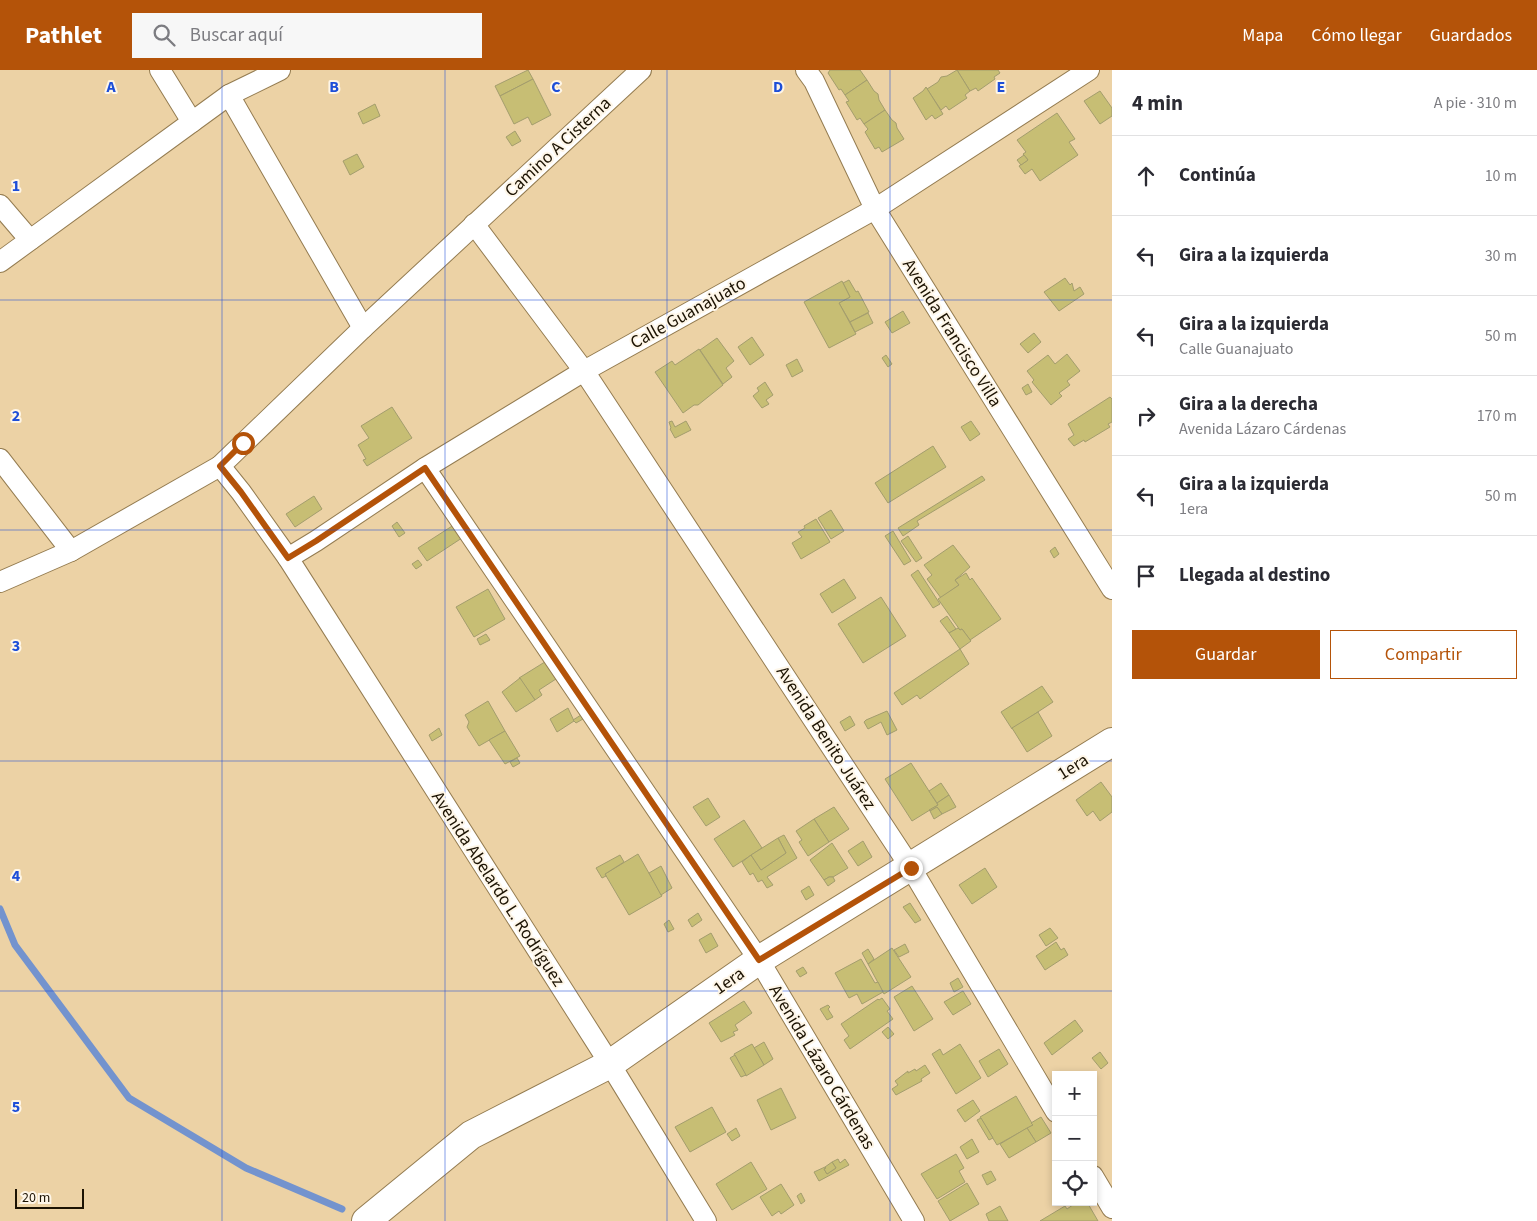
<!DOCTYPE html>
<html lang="es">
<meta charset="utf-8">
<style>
body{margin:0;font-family:"Source Sans 3",sans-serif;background:#f7f7f7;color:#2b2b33}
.controls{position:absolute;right:15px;bottom:15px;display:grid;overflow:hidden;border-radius:0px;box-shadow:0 2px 8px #0003}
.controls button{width:45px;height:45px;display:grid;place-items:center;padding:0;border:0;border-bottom:1px solid #e1e1e2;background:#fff;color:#2b2b33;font:25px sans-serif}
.scale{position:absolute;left:15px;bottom:12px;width:69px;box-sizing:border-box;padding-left:5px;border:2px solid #1c1303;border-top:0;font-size:14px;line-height:18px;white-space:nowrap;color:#1c1303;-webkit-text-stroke:4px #fef6e8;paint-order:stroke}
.stop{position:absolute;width:15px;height:15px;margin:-11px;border:4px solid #b45309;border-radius:50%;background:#fff}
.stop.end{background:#b45309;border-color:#fff;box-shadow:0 1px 5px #0008}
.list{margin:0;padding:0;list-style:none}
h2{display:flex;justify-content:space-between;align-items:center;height:65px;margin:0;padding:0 20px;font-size:21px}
h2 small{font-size:16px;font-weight:400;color:#7c7c81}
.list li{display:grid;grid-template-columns:32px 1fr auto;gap:15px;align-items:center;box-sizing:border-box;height:80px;padding:0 20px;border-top:1px solid #e1e1e2}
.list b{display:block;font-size:19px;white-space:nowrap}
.list p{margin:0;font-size:16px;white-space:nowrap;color:#7c7c81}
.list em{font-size:16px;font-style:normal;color:#7c7c81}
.actions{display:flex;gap:10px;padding:15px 20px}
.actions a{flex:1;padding:11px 0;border:1px solid #b45309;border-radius:0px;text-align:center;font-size:18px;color:#b45309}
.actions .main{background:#b45309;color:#fff}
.icon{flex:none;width:28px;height:28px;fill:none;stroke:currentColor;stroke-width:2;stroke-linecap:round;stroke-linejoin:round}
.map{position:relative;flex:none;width:1112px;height:1151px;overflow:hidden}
header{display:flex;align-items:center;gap:30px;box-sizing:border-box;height:70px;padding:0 25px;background:#b45309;color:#fff}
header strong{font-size:24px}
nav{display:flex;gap:28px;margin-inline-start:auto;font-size:18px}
.search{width:350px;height:45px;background:#f7f7f7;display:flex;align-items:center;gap:12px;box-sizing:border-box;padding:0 18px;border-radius:0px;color:#7c7c81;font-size:19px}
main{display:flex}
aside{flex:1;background:#fff}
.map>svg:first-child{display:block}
</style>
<header>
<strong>Pathlet</strong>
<div class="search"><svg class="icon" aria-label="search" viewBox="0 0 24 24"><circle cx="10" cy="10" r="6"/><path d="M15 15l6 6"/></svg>Buscar aquí</div>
<nav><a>Mapa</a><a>Cómo llegar</a><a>Guardados</a></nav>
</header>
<main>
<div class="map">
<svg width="1112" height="1151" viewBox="0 0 1112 1151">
<rect width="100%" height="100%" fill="#ecd2a5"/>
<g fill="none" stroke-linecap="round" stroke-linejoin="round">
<path stroke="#7393ce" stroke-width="7" d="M0,839L15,875L129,1028L246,1098L342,1139"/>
</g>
<g fill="#c7be74" stroke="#a39d6d">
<path d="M528,0L533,9L500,26L495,16Z"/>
<path d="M830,0H860L867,10L845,25L841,19L839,20L828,3Z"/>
<path d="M957,0H998L1000,3L994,7L995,9L978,21L976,18L970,21Z"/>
<path d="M957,0L970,21L965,25L967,28L949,40L946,36L941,40L927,19L938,12L941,7L947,6Z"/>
<path d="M533,9L551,45L532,55L528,47L514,54L500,26Z"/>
<path d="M867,10L874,21L878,24L879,30L885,40L864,54L860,48L857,50L846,32L849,31L845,25Z"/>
<path d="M926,17L943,44L935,49L932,45L926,50L913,28L923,21Z"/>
<path d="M1100,21L1112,38V46L1100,54L1084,31Z"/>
<path d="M375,34L380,46L363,54L358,43Z"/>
<path d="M885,40L892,50L896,53L897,58L904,69L882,82L879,77L875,79L865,62L868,59L864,54Z"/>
<path d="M1057,43L1075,69L1069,72L1078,85L1040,111L1032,99L1025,104L1019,96L1028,90L1023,84L1026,82L1017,70Z"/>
<path d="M515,61L521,71L512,76L506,67Z"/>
<path d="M357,84L364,97L350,105L343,91Z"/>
<path d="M1024,85L1028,90L1021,95L1017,90Z"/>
<path d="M1065,208L1070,215L1072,213L1074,221L1080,217L1084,224L1059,241L1044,222Z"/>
<path d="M849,210L856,222L858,221L869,242L850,252L839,233L850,227L843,213Z"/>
<path d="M842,211L850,227L839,233L856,264L829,278L804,232Z"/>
<path d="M903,241L910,253L892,263L885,252Z"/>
<path d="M868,243L873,253L855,262L850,252Z"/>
<path d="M1034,263L1041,272L1028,283L1020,274Z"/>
<path d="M752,267L764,285L750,295L738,277Z"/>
<path d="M717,268L734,291L726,298L732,307L723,314L700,280Z"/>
<path d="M699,279L723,315L698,335H694L683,343L655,302L672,291L675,295Z"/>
<path d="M1067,284L1080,301L1067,311L1070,315L1059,323L1062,326L1051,335L1032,312L1034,310L1027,301L1048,285L1055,294Z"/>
<path d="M886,285L892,294L888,297L882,288Z"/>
<path d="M797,289L803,301L792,307L786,295Z"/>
<path d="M765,312L773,325L766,330L769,334L762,338L753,326L759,321L757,318Z"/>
<path d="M1028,314L1032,322L1026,325L1022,318Z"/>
<path d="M1110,327L1112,329V352L1108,354L1110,357L1085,372L1084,370L1074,376L1068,369L1074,365L1068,354Z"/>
<path d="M392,337L412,368L367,396L363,390L366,389L358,375L369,368L361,356Z"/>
<path d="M672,351L675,357L686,351L691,360L675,368L670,359L671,358L669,352Z"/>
<path d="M971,351L980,364L970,371L961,357Z"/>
<path d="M933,376L946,397L888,433L875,413Z"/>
<path d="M982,406L985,410L917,451L919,455L903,466L898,458Z"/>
<path d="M314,426L322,439L295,457L286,444Z"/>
<path d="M831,440L844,461L831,469L818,448Z"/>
<path d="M463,449L471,462L427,491L418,478Z"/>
<path d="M816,449L830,472L801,489L792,473L802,467L798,462L805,458L804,456Z"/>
<path d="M397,452L405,463L399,467L392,456Z"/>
<path d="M893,461L911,491L904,495L885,466Z"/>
<path d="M908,466L922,488L916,492L901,471Z"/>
<path d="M953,475L970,497L955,510L959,515L941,528L927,509L932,505L924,495Z"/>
<path d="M1055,477L1059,484L1054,488L1050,481Z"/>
<path d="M418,490L422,495L416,499L412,494Z"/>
<path d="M918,500L940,534L933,538L911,505Z"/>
<path d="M966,503L970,510L972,508L1001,549L970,570L962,559L960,560L938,529L959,515L955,510Z"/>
<path d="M844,509L856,528L832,543L820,524Z"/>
<path d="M488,519L505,549L474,567L456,537Z"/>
<path d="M881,527L906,566L863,593L838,554Z"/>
<path d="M947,546L956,559L949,563L940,551Z"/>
<path d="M958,558L960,560L962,559L971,571L960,579L949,563Z"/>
<path d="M486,564L490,570L480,575L477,569Z"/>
<path d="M960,579L969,594L920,629L917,625L902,635L894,623Z"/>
<path d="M548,590L559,610L557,611L556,609L539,620L542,625L535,630L519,608Z"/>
<path d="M520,608L535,630L516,642L502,622Z"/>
<path d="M1042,616L1053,632L1012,659L1001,642Z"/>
<path d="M488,631L505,661L479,676L467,657L469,652L465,645Z"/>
<path d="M568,638L574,651L557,662L550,649Z"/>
<path d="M887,641L897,660L887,665L881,652L868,659L864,652L866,650Z"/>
<path d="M1038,642L1052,666L1027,682L1012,658Z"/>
<path d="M581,645L583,649L576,653L573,650Z"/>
<path d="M850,646L855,655L845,661L840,652Z"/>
<path d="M439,658L442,665L432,671L429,665Z"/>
<path d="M505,661L520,686L505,694L489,670Z"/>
<path d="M517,688L520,693L513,697L510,692Z"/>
<path d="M911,693L938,735L912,751L885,709Z"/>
<path d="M1101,712L1112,727V742L1100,751L1093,741L1087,746L1076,730Z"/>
<path d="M941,713L949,725L937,733L929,721Z"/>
<path d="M949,725L956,737L942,744L937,737L930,741L929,740L938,735L937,733Z"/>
<path d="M708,728L720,747L706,756L693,737Z"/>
<path d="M834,737L849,759L829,772L814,749Z"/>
<path d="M937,737L942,744L934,749L930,741Z"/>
<path d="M814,749L829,772L808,786L799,772L802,770L796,761Z"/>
<path d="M744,750L762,778L733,797L714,769Z"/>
<path d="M784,765L797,788L767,807L773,815L767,818L762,810L758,812L753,803L750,805L742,792L751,785L761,800L786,783L778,768Z"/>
<path d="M778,768L786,783L761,800L751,785Z"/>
<path d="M863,771L872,787L858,796L848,781Z"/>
<path d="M832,773L848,798L833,807H829L824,810L810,790Z"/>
<path d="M638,784L662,826L629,845L605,804Z"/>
<path d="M620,785L624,792L605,804L606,806L602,808L596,798Z"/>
<path d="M661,796L672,818L661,825L649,803Z"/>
<path d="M985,798L997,817L972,834L959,815Z"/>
<path d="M829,807H833L835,811L828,816L824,810Z"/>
<path d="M809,816L814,825L806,830L801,821Z"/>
<path d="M910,833L921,850L915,853L903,837Z"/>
<path d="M698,843L702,850L692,857L688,850Z"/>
<path d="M669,850L674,859L668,862L664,854Z"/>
<path d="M1050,858L1058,868L1046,876L1039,865Z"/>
<path d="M711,863L718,876L706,883L699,870Z"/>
<path d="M1056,872L1061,880L1064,878L1068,885L1045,900L1036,886Z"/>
<path d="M905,874L909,882L899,887L894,880Z"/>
<path d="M892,878L911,907L884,924L868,894Z"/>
<path d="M868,879L874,889L868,894L862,883Z"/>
<path d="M861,889L875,913L878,912L883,922L862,934L857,924L849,928L835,903Z"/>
<path d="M803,897L807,903L800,907L796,901Z"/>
<path d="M958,908L963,917L954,922L950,913Z"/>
<path d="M912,916L933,949L914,961L894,927Z"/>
<path d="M963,921L971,934L953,945L944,932Z"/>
<path d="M882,928L890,939L887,941L893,949L850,979L844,970L849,966L841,954L878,929L879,930Z"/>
<path d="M744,931L752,943L735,955L738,960L733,962L735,965L721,972L709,953Z"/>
<path d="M828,935L830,937L828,939L833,947L827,950L820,939Z"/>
<path d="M1075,950L1083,961L1052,985L1044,973Z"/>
<path d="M888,957L894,964L888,969L882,962Z"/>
<path d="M764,972L773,989L764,995L754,978Z"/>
<path d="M752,974L764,995L746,1006L734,984Z"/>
<path d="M960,974L981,1008L956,1024L932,984L940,979L943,985Z"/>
<path d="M999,979L1008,994L988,1007L979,991Z"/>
<path d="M1100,982L1108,993L1101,999L1092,988Z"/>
<path d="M735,985L746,1005L741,1007L730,988Z"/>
<path d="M925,995L930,1003L921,1009L922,1011L896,1025L892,1019L898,1015L895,1011L908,1001V1003L915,999L916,1001Z"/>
<path d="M781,1018L796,1048L771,1060L757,1030Z"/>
<path d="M1016,1026L1033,1055L997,1075L980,1047Z"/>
<path d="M973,1030L980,1041L965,1052L957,1040Z"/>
<path d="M712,1037L726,1062L690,1082L675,1057Z"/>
<path d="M1041,1047L1051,1063L1036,1072L1027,1058L1033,1055L1031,1053Z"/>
<path d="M981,1048L993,1068L989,1070L977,1050Z"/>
<path d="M736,1058L740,1066L732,1071L727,1064Z"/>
<path d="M1027,1058L1036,1072L1009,1088L1000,1074Z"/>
<path d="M972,1069L979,1082L967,1089L960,1077Z"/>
<path d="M956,1084L964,1098L959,1101L965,1112L937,1129L921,1104Z"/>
<path d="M838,1089L840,1093L845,1089L849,1095L819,1111L814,1102L825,1097L826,1098L824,1099L827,1104L836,1098L832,1092Z"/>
<path d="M751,1092L767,1119L732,1140L716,1114Z"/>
<path d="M832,1092L836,1098L827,1104L824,1099L826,1098L825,1097Z"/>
<path d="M991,1101L996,1110L987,1115L982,1105Z"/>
<path d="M967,1113L979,1134L950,1151L938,1131Z"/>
<path d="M781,1114L794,1135L781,1144L779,1141L772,1146L760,1127Z"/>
<path d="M801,1123L805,1131L801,1134L797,1126Z"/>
<path d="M1077,1132H1087L1098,1151H1040L1065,1136L1067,1139Z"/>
<path d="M1000,1136L1008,1151H989L986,1144Z"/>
</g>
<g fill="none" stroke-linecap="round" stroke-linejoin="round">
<g stroke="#947c51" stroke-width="22">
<g id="minor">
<path d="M160,0L192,52"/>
<path d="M641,0L363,258L220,396L241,422L288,488L610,994L706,1151"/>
<path d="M806,0L814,11L875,139L1112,519"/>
<path d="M229,25L363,258"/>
<path d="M0,135L30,170"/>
<path d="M474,154L584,301L911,798L1056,1042"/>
<path d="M0,192L229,25L280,0"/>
<path d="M0,389L71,481"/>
<path d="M425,398L759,890L914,1151"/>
<path d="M288,488L316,471L425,398L584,301L875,139L1089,0"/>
<path d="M0,512L71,481L220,396"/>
<path d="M1093,1106L1112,1138"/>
</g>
</g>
<g stroke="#947c51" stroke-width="30">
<path id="secondary" d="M366,1151L471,1065L610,994L759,890L1112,672"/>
</g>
<use href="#minor" stroke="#fff" stroke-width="20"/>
<use href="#secondary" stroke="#fff" stroke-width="28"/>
</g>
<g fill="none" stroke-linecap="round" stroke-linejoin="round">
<path stroke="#b45309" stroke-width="6" d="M243,373L220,396L241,422L288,488L316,471L425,398L759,890L911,798"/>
</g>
<path fill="none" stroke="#1d4ed8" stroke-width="1" stroke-opacity="0.55" d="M222,0V1151M445,0V1151M667,0V1151M890,0V1151M0,230H1112M0,460H1112M0,691H1112M0,921H1112"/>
<g text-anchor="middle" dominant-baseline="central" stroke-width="4" stroke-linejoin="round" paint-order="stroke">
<g font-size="18" fill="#1c1303" stroke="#fef6e8">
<text transform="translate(558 77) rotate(-43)">Camino A Cisterna</text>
<text transform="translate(688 243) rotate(-29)">Calle Guanajuato</text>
<text transform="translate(952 263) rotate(58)">Avenida Francisco Villa</text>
<text transform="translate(826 668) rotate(57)">Avenida Benito Juárez</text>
<text transform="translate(1073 697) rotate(-32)">1era</text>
<text transform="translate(498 819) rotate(57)">Avenida Abelardo L. Rodríguez</text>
<text transform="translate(729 911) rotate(-35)">1era</text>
<text transform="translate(822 997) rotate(59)">Avenida Lázaro Cárdenas</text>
</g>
</g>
<g font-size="16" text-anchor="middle" font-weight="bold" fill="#1d4ed8" stroke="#fef6e8" stroke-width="4" stroke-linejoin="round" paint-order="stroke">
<text x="111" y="22">A</text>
<text x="334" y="22">B</text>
<text x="556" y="22">C</text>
<text x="778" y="22">D</text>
<text x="1001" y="22">E</text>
<text x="16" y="121">1</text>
<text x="16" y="351">2</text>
<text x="16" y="581">3</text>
<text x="16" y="811">4</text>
<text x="16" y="1042">5</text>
</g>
</svg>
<div class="controls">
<button>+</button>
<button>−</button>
<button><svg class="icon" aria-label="locate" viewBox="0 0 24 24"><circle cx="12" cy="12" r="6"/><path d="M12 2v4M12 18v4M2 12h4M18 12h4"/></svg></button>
</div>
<div class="scale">20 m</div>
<div class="stop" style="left:243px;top:373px"></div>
<div class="stop end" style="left:911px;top:798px"></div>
</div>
<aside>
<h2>4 min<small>A pie · 310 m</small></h2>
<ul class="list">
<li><svg class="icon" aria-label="ahead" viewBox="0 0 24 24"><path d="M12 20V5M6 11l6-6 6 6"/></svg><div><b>Continúa</b></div><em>10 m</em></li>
<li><svg class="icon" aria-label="left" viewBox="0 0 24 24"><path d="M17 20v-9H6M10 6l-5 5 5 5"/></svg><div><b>Gira a la izquierda</b></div><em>30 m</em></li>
<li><svg class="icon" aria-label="left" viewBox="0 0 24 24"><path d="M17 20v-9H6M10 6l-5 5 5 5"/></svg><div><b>Gira a la izquierda</b><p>Calle Guanajuato</p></div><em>50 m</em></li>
<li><svg class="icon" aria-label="right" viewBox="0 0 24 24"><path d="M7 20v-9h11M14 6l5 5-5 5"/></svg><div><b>Gira a la derecha</b><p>Avenida Lázaro Cárdenas</p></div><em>170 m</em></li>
<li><svg class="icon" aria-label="left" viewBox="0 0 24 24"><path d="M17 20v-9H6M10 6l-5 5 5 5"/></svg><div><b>Gira a la izquierda</b><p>1era</p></div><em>50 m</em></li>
<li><svg class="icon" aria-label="arrive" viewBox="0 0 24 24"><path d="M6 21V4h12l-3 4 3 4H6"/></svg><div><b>Llegada al destino</b></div></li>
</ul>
<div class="actions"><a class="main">Guardar</a><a>Compartir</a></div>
</aside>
</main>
